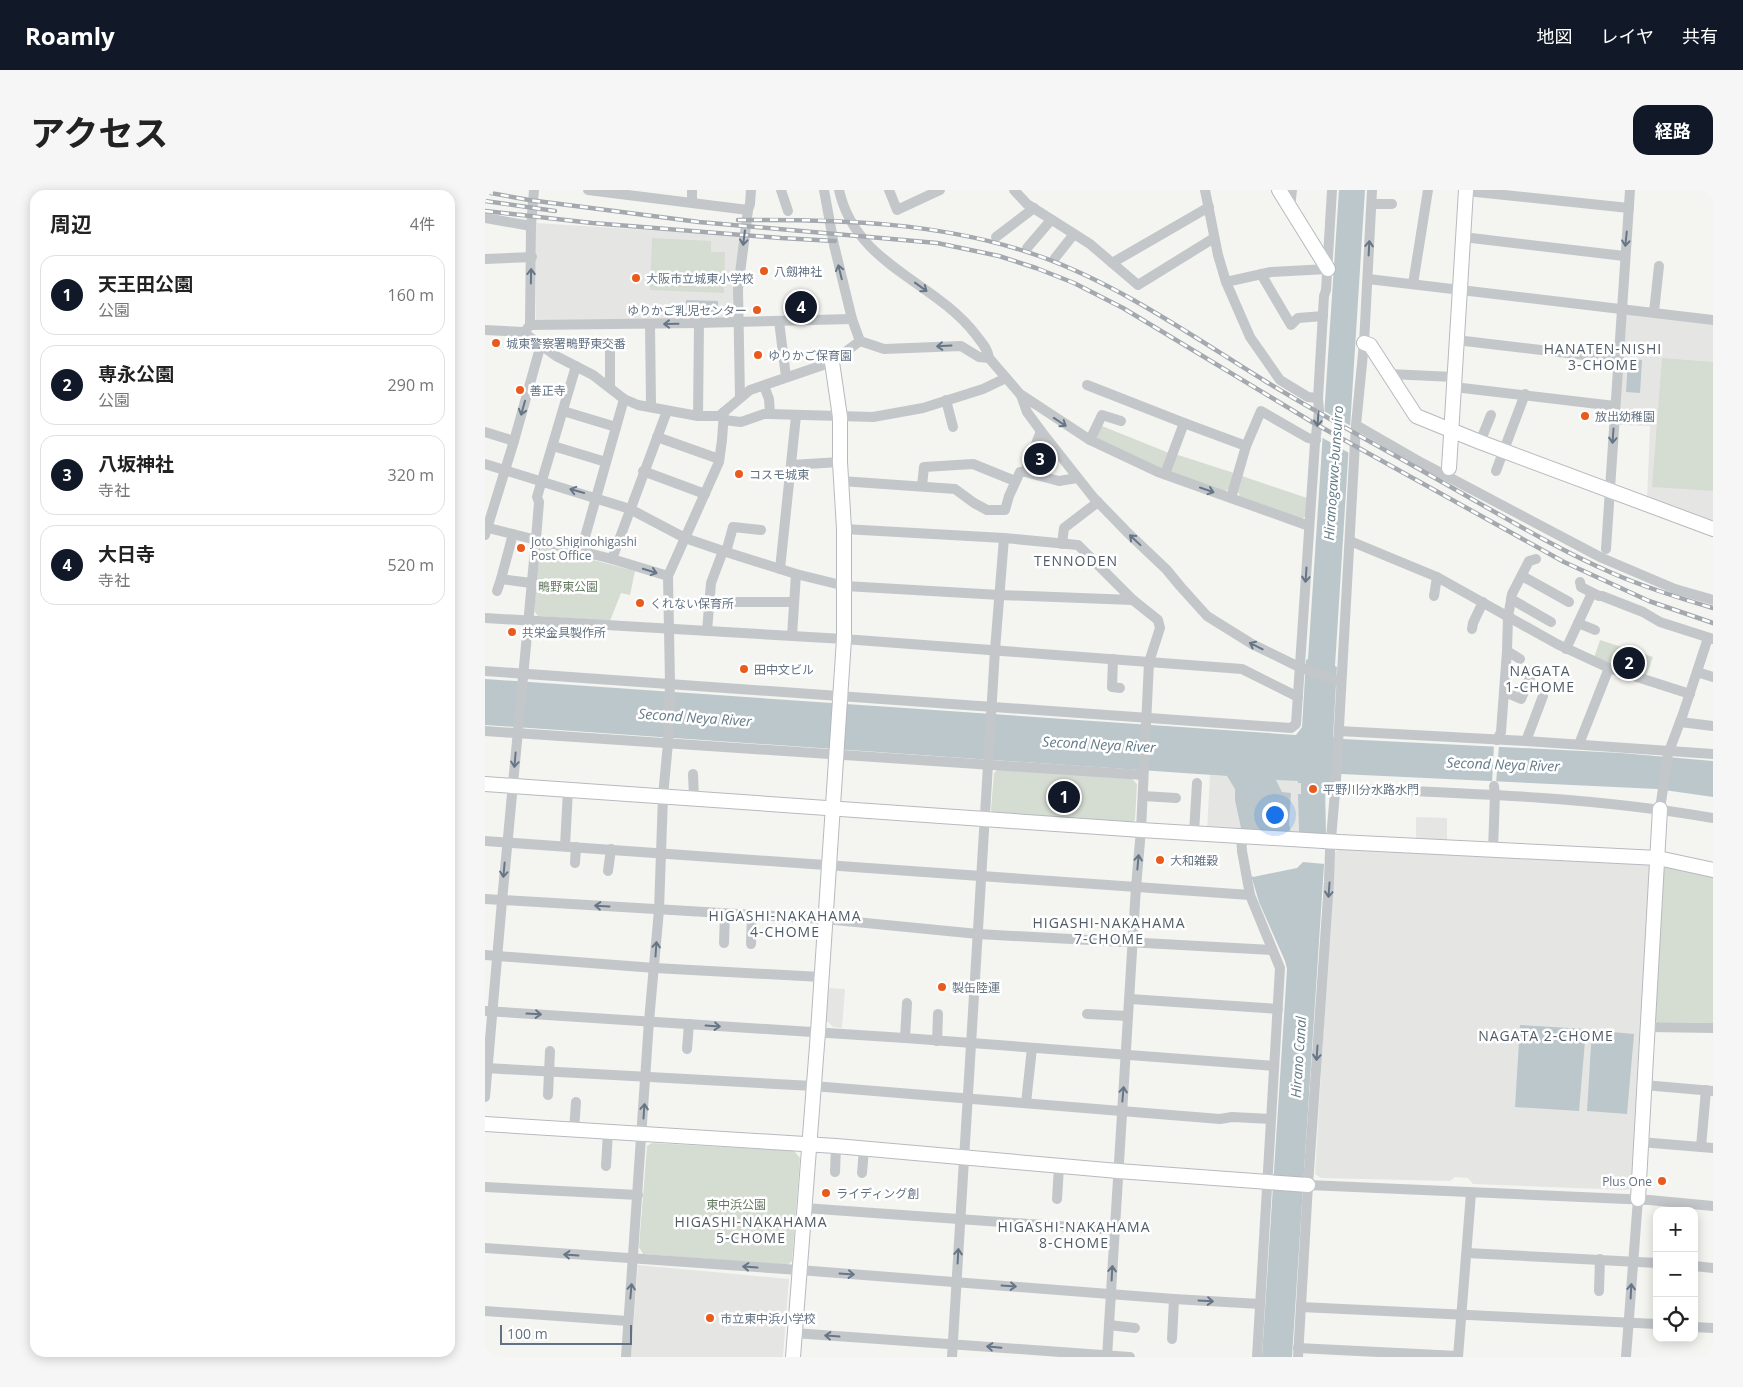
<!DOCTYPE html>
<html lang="ja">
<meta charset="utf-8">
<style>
body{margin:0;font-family:"Open Sans","Noto Sans JP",sans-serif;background:#f6f6f6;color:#222}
.controls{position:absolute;right:15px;bottom:15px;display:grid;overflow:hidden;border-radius:10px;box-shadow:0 2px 12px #0003}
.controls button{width:45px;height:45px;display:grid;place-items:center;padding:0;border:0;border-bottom:1px solid #e0e0e0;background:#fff;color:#222;font:25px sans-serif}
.scale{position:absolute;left:15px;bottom:12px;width:132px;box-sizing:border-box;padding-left:5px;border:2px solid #627283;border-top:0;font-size:14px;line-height:18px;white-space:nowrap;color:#627283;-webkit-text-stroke:4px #fff;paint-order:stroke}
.you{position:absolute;left:789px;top:624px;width:18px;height:18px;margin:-12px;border:4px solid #fff;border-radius:50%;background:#1a73e8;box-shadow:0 0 0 8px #1a73e833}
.badge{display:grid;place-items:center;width:32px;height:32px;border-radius:50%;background:#111827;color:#fff;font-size:16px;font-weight:700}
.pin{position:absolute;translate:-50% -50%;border:2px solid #fff;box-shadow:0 1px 5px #0006}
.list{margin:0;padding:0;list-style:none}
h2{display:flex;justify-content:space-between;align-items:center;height:65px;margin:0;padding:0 20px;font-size:21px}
h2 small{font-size:16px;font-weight:400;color:#767676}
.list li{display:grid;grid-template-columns:32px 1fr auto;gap:15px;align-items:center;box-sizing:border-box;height:80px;margin:0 10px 10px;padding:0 10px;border:1px solid #e0e0e0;border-radius:15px}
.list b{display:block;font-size:19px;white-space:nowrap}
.list p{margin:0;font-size:16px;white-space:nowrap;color:#767676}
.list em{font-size:16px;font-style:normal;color:#767676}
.icon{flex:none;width:28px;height:28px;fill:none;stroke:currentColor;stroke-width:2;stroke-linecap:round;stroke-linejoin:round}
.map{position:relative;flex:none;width:1228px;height:1167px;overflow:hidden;border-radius:15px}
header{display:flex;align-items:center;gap:30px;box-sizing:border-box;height:70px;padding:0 25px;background:#111827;color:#fff}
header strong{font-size:24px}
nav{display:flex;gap:28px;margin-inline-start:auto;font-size:18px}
.intro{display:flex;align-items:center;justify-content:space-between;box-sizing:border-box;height:120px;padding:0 30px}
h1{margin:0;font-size:35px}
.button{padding:12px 22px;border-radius:15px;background:#111827;color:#fff;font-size:18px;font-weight:700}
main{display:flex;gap:30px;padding:0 30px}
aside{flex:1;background:#fff;border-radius:15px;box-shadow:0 2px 12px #0003}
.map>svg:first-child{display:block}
</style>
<header>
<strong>Roamly</strong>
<nav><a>地図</a><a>レイヤ</a><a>共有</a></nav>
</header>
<div class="intro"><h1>アクセス</h1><a class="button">経路</a></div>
<main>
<aside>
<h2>周辺<small>4件</small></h2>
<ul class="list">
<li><span class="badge">1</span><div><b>天王田公園</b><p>公園</p></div><em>160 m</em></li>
<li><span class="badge">2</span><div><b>専永公園</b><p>公園</p></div><em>290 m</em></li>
<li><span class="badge">3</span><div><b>八坂神社</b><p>寺社</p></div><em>320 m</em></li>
<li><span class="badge">4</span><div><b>大日寺</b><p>寺社</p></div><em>520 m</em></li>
</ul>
</aside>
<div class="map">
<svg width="1228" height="1167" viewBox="0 0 1228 1167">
<rect width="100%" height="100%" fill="#f4f5f0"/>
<g fill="#e5e6e4">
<path d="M51,33L257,46L245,130L51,132Z"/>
<path d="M1144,124L1228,135V333L1162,309L1165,236L1134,235L1140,126Z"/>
<path d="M725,585L813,591L817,593L840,597V594L847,595L846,607L839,606L840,602L816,601L814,645L722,640Z"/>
<path d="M931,627L962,628V650L931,649Z"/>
<path d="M854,659L1159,672L1167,677L1146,998L1142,1000L988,994L983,988L970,987L965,991L836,988L830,984L849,663Z"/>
<path d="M343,798L360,799L357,838L348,837L341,830Z"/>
<path d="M153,1075L304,1089L298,1167H146Z"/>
</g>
<g fill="#d5dcd1">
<path d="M167,48L226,51V62H240L239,103L165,100Z"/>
<path d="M1177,168L1228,172V301L1167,297Z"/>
<path d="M617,236L684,263L678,277L675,279L613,250L611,246Z"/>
<path d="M690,264L749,283L745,299L740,301L685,283Z"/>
<path d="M757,286L822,308L821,326L817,329L755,306L753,302Z"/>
<path d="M59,357L150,381L145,405L136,403L125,431L53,426L49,421L55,360Z"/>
<path d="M1115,450L1168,467L1161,486L1109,468Z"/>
<path d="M513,579L647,589L652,594L650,630L645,634L510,624L506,620L509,583Z"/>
<path d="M1184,675L1228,686V833L1172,832L1169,828L1179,679Z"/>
<path d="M167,953L309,961L315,968L307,1071L303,1075L158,1064L154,1057L162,956Z"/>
</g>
<g fill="#bcc7cc" fill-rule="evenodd">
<path d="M854,0H880L850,476L852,477L848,547L858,549L1136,563L1228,571V607L1172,599L856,584L846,593L840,595L841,644L807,1167H777L802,779L800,771L774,712L766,685L750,610V599L742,586L0,535V489L811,545L817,537L821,470L823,469ZM791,590L813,591V593H816V604H813L814,642L812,674L804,634L806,603L797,602Z"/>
<path d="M201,110L233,111V125L201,124Z"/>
<path d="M1143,169L1157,170L1155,203L1141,202Z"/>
<path d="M1035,835L1101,839L1094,921L1030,917Z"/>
<path d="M1107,840L1149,844L1142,924L1102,921Z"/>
</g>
<g fill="#f4f5f0">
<path d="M837,220L868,237L866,264L836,247Z"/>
<path d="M1009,554L1014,555L1011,594H1007Z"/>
<path d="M843,643L840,674L818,672L812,678L768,687L766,685L760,657L763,653L809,645L811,656L812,645L839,647Z"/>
</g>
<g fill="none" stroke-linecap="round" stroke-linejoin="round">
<g stroke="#b6babf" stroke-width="16">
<g id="secondary">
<path d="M794,0L843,79"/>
<path d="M879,153L885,155L931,226L995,252L1228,339"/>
<path d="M964,278L981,0"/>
<path d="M0,594L656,640L854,652L1173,668L1228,680"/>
<path d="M0,934L351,956L633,981L823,995"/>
<path d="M1153,1009L1175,619"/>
<path d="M308,1167L333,842L359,449V339L355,272V227L347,172"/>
</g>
</g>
<g stroke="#c4c7ca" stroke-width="10">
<path d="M103,0L263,20"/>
<path d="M207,0V10"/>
<path d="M296,0L303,21"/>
<path d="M339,0L349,55L367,129L375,151"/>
<path d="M354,0C371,76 449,90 491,145C497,153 503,159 504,168L535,204L605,250L673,282L824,336"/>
<path d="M404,0L412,20L455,0"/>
<path d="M529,0L542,14L605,54L653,95L729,48"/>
<path d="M720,0L733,65L741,92L765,147L795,190L823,207L833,208L839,106L841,100L847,0"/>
<path d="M981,1L1144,18"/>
<path d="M887,14H907"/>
<path d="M805,18L807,0"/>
<path d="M0,28L46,36"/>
<path d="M511,47L549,18"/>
<path d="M978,47L1139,66"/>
<path d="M542,58L566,30"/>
<path d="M570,68L589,44"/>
<path d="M0,69L47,67"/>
<path d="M627,73L724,17"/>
<path d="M776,84L806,135L813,128L838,126"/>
<path d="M883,89L1228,130"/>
<path d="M741,92L786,82L843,79"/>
<path d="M928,94L943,0"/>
<path d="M1169,122L1174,76"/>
<path d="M294,131L301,187"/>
<path d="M165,134L166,216"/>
<path d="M45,135L214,133L367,129"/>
<path d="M0,140L38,142L71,166L108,185L139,209L153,215L213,226H234L265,200L347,172L375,151"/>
<path d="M41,140L45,135L46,36L49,0"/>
<path d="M971,150L1133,169"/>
<path d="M375,151L399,159L476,156L494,167L504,168"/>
<path d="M125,161V198"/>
<path d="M904,184L969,187"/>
<path d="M602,195L699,233"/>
<path d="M279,196L284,209L285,224"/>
<path d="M969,197L1130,216"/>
<path d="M536,205L542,222L556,241L608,307L641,341L681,379L695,396L722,426L767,454L812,476L856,492"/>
<path d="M255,208L253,99L263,20L265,14L266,0"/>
<path d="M461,210L468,237"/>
<path d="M78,221L131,237"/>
<path d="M213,226L214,133"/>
<path d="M239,230L256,232L279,224H285L388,227L438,218L498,199L521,188"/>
<path d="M871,235L937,273L1117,368L1190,399L1228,410"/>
<path d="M0,242L29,251"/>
<path d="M172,247L234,269"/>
<path d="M605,250L617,225L636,231"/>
<path d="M995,252L1006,225"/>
<path d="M68,256L121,272"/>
<path d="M0,274L145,319L200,348L238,361L311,384L360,396L515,405L648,410"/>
<path d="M306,275L355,272"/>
<path d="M158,281L220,304"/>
<path d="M1011,281L1040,204"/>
<path d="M540,282L556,241"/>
<path d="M680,284L699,233L761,256"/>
<path d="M356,291L470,299L489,313L502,320H520L524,306L535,282H540L574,291L592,288"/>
<path d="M437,296L439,277L488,274L530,291"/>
<path d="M746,308L761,256L776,221L823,248L831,250"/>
<path d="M0,337L127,369L183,386"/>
<path d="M359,339L519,348L593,355L648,410L673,430L675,438L664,472L656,640L651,697L622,1167"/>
<path d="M28,344L16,389L46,393"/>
<path d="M0,345L29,251L56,154"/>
<path d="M865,351L952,387L1072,454L1124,478L1205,504"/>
<path d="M577,354L579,338L613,312"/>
<path d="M1121,359L1145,0"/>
<path d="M96,361L139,209"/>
<path d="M241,362L248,337L276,340"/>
<path d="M127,369L182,221"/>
<path d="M295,379L311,226"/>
<path d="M1037,386L1084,412"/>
<path d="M1095,392L1096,397L1114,406H1117L1158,422L1175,432L1228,449"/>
<path d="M12,401L16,389"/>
<path d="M949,406L952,387"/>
<path d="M1026,409L1066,432"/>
<path d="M224,412H309"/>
<path d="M0,428L359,449L757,479L813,507"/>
<path d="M1093,433L1110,440"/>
<path d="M987,439L988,433L998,412"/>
<path d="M222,441L226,393L238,361"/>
<path d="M307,446L311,384"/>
<path d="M1081,459L1107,403"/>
<path d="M1022,461L1035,469"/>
<path d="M628,469L627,497L635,498"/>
<path d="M0,481L806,538L811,534L830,253L834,221L833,208"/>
<path d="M1212,482L1228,487"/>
<path d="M1020,502L1036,509L1048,481"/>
<path d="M1195,532L1228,536"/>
<path d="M0,541L658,585"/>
<path d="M854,541L1041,551L1228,564"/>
<path d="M1012,550L1016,542L1022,461L1023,427L1027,404L1044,371L1051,369"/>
<path d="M1041,551L1058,506"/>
<path d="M1094,554L1124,478"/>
<path d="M208,584L209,608"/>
<path d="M849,598C975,603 1103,606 1228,628"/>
<path d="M658,606L691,608"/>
<path d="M1175,619L1183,564L1198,524L1223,448"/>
<path d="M709,643L712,593"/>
<path d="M756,647L757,661L765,705L795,778L772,1167"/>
<path d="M0,651L765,705"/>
<path d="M80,656L83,600"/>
<path d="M1008,660L1010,604L1009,596"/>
<path d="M90,673L91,657"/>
<path d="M123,681L126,659"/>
<path d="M0,709L340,729L493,744L787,760"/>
<path d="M239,753L240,724"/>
<path d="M266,754L267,726"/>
<path d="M0,765L170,778L336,787"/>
<path d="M645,809L793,819"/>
<path d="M0,821L420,848L789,876"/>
<path d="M602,824L643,826"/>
<path d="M1163,837L1228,838"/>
<path d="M420,848L422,813"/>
<path d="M452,851L453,824"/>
<path d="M202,859L204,834"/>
<path d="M0,878L328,896L735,929L747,927L786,929"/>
<path d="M1159,895L1228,901"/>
<path d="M63,905L65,861"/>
<path d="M0,907L17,711L51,349L54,312L52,307L91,176"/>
<path d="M541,913L547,858"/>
<path d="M89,941L91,912"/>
<path d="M1155,952L1228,958"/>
<path d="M1216,957L1221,900"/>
<path d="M121,976L123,942"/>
<path d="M350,982L351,956"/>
<path d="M377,983L379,959"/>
<path d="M823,995L1164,1010L1228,1016"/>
<path d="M0,997L153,1005"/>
<path d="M572,1009L574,977"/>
<path d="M319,1018L630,1040"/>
<path d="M0,1058L314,1080L689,1109L775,1114"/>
<path d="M982,1063L1172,1073"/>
<path d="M1209,1076L1228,1078"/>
<path d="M1114,1101L1115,1069"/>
<path d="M816,1117L1172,1134"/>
<path d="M0,1121L143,1131"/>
<path d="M624,1135L650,1138"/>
<path d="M1209,1137L1228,1138"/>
<path d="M309,1143L645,1167"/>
<path d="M687,1149L689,1109"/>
<path d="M813,1158L973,1166"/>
<path d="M141,1167L164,831L174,720L178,606L183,553L185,494L183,386L234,272L237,250L239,222"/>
<path d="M467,1167L510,460L519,348"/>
<path d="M813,1167L823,995L844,692L845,661L851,590L871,235L879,153L887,0"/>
<path d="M973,1167L986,1003"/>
<path d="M1141,1167L1153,1009"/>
</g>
<use href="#secondary" stroke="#fff" stroke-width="14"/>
<g stroke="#a3a9af" stroke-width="4.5">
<g id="rail">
<path d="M0,2L44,10L214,32L452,53L514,66L551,78L589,93L638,118L827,232L1079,372L1164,411L1228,433"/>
<path d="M0,11L70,21"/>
<path d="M0,21L107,33L296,48L350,51"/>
<path d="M253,30C354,29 458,32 554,66C635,95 707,146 780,191C838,226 897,258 957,292C1012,323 1068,357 1127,383C1159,397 1194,408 1228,418"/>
</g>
</g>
<use href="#rail" stroke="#fff" stroke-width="2.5" stroke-dasharray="8" stroke-linecap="butt"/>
</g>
<defs><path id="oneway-shaft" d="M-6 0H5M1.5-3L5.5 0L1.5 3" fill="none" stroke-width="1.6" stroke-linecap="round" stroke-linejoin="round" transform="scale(1.25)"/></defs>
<g stroke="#677687">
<use href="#oneway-shaft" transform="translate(259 48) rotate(97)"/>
<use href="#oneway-shaft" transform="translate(1141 49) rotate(96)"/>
<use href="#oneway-shaft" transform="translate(884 58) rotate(-87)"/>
<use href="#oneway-shaft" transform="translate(355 82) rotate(-104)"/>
<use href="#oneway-shaft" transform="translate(46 86) rotate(-89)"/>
<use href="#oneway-shaft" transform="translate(436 97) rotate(36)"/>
<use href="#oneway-shaft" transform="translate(186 134) rotate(179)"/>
<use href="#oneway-shaft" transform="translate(459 156) rotate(177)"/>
<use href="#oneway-shaft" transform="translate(38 218) rotate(106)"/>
<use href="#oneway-shaft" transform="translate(833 229) rotate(94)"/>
<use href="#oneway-shaft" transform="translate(575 232) rotate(34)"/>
<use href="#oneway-shaft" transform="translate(1128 246) rotate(94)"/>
<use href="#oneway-shaft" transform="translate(722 300) rotate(19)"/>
<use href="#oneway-shaft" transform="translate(92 301) rotate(-164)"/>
<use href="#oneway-shaft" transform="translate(650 350) rotate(-137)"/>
<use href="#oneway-shaft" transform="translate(165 381) rotate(17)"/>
<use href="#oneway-shaft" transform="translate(821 385) rotate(94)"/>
<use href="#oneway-shaft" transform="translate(771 456) rotate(-153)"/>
<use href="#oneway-shaft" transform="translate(30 570) rotate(95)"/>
<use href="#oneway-shaft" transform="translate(653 672) rotate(-85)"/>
<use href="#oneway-shaft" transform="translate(19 680) rotate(95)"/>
<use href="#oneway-shaft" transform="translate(844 700) rotate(94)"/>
<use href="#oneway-shaft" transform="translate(117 716) rotate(-177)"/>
<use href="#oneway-shaft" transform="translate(171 759) rotate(-86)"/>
<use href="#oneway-shaft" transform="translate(49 824) rotate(3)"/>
<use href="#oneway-shaft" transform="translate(228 836) rotate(4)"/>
<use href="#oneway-shaft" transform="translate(832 863) rotate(94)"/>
<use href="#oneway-shaft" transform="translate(638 904) rotate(-85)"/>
<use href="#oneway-shaft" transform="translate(159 921) rotate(-86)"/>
<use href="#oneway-shaft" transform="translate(86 1065) rotate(-176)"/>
<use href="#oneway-shaft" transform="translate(473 1066) rotate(-87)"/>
<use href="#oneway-shaft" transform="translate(265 1077) rotate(-176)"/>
<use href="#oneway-shaft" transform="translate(627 1083) rotate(-87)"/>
<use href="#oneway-shaft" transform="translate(362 1084) rotate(4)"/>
<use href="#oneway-shaft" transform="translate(524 1096) rotate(4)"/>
<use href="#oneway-shaft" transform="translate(146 1101) rotate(-85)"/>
<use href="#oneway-shaft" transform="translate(1146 1101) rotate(-87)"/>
<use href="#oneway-shaft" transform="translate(721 1111) rotate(3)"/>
<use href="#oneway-shaft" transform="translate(347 1146) rotate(-176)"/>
<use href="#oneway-shaft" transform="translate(509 1157) rotate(-175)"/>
</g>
<g fill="#e95a1c" stroke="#fff" stroke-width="2">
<circle cx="279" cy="81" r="5"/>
<circle cx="151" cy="88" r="5"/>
<circle cx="272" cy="120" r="5"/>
<circle cx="11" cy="153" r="5"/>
<circle cx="273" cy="165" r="5"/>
<circle cx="35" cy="200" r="5"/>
<circle cx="1100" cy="226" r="5"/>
<circle cx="254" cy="284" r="5"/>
<circle cx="36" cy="358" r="5"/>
<circle cx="155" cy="413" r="5"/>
<circle cx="27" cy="442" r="5"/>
<circle cx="259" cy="479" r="5"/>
<circle cx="828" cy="599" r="5"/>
<circle cx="675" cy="670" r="5"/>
<circle cx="457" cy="797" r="5"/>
<circle cx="1177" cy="991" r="5"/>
<circle cx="341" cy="1003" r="5"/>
<circle cx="225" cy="1128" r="5"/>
</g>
<g text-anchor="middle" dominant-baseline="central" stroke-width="5" stroke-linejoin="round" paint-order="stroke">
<g font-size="12" fill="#627283" stroke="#fff" text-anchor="start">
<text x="289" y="81">八劔神社</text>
<text x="161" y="88">大阪市立城東小学校</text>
<text x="262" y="120" text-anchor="end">ゆりかご乳児センター</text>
<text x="21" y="153">城東警察署鴫野東交番</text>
<text x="283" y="165">ゆりかご保育園</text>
<text x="45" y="200">善正寺</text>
<text x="1110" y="226">放出幼稚園</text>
<text x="264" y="284">コスモ城東</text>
<text x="46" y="351">Joto Shiginohigashi<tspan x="46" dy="14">Post Office</tspan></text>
<text x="165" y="413">くれない保育所</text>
<text x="37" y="442">共栄金具製作所</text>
<text x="269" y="479">田中文ビル</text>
<text x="838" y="599">平野川分水路水門</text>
<text x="685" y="670">大和雑穀</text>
<text x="467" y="797">製缶陸運</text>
<text x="1167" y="991" text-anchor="end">Plus One</text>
<text x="351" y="1003">ライディング創</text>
<text x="235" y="1128">市立東中浜小学校</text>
</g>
<g font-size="12" fill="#657a61" stroke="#fff">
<text x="83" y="396">鴫野東公園</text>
<text x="251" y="1014">東中浜公園</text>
</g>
<g font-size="14" letter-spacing="1" fill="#505c67" stroke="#fff">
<text x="1118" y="158">HANATEN-NISHI<tspan x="1118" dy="16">3-CHOME</tspan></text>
<text x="591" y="370">TENNODEN</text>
<text x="1055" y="480">NAGATA<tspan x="1055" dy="16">1-CHOME</tspan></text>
<text x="300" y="725">HIGASHI-NAKAHAMA<tspan x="300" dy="16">4-CHOME</tspan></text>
<text x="624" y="732">HIGASHI-NAKAHAMA<tspan x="624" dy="16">7-CHOME</tspan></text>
<text x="1061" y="845">NAGATA 2-CHOME</text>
<text x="266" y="1031">HIGASHI-NAKAHAMA<tspan x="266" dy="16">5-CHOME</tspan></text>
<text x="589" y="1036">HIGASHI-NAKAHAMA<tspan x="589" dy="16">8-CHOME</tspan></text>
</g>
<g font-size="14" font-style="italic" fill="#637a87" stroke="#fff">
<text transform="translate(848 283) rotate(-86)">Hiranogawa-bunsuiro</text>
<text transform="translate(210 527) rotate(4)">Second Neya River</text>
<text transform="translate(614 554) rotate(3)">Second Neya River</text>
<text transform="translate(1018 574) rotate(2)">Second Neya River</text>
<text transform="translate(813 867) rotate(-86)">Hirano Canal</text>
</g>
</g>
</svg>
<div class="controls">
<button>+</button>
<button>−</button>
<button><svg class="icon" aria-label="locate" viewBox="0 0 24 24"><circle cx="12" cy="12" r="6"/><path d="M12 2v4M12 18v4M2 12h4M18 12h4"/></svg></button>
</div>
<div class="scale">100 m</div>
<div class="you"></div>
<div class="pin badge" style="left:579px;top:607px">1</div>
<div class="pin badge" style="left:1144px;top:473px">2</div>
<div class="pin badge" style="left:555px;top:269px">3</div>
<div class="pin badge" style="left:316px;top:117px">4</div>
</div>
</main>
